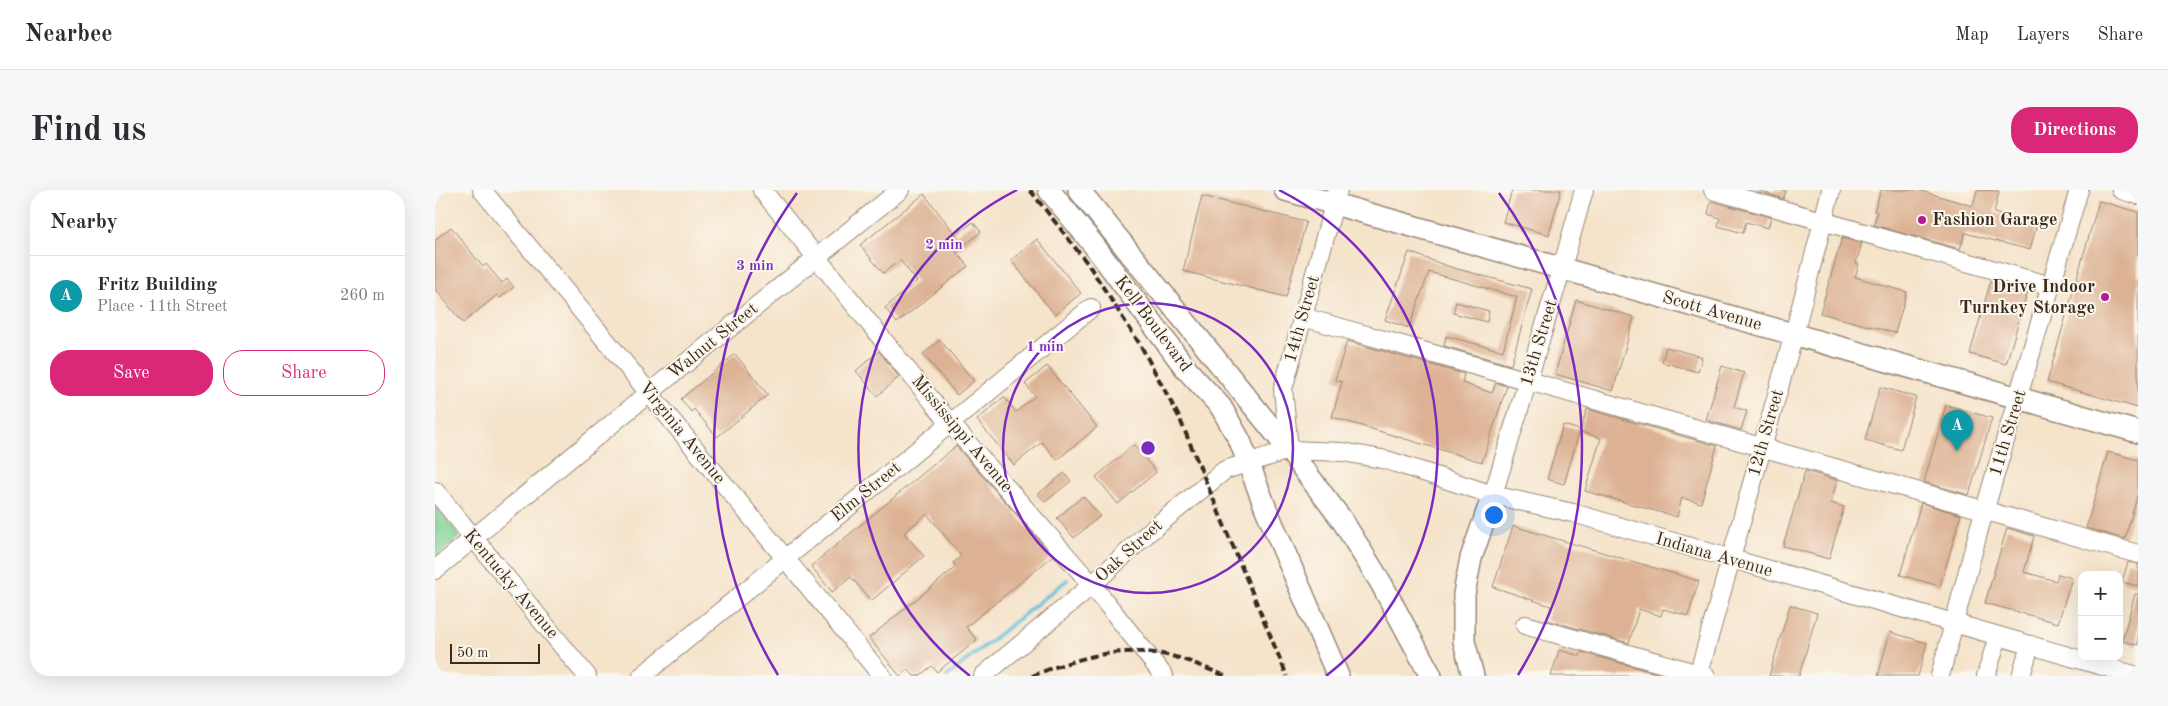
<!DOCTYPE html>
<meta charset="utf-8">
<style>
body{margin:0;font-family:"Old Standard TT",serif;background:#f7f7f7;color:#2b2b33}
.controls{position:absolute;right:15px;bottom:15px;display:grid;overflow:hidden;border-radius:10px;box-shadow:0 5px 20px #0002}
.controls button{width:45px;height:45px;display:grid;place-items:center;padding:0;border:0;border-bottom:1px solid #e1e1e2;background:#fff;color:#2b2b33;font:25px sans-serif}
.scale{position:absolute;left:15px;bottom:12px;width:90px;box-sizing:border-box;padding-left:5px;border:2px solid #3b2a1e;border-top:0;font-size:14px;line-height:18px;white-space:nowrap;color:#3b2a1e;-webkit-text-stroke:4px #fbf7ec;paint-order:stroke}
.you{position:absolute;left:1058px;top:324px;width:18px;height:18px;margin:-12px;border:4px solid #fff;border-radius:50%;background:#1a73e8;box-shadow:0 0 0 8px #1a73e833}
.badge{display:grid;place-items:center;width:32px;height:32px;border-radius:50%;background:#db2777;color:#fff;font-size:16px;font-weight:700}
.pin{position:absolute;translate:-50% -41px;filter:drop-shadow(0 1px 2px #0008)}
.pin::after{content:'';position:absolute;top:26px;width:18px;height:15px;background:inherit;clip-path:polygon(0 0,100% 0,50% 100%)}
.list{margin:0;padding:0;list-style:none}
h2{display:flex;justify-content:space-between;align-items:center;height:65px;margin:0;padding:0 20px;font-size:21px}
h2 small{font-size:16px;font-weight:400;color:#7c7c81}
.list li{display:grid;grid-template-columns:32px 1fr auto;gap:15px;align-items:center;box-sizing:border-box;height:80px;padding:0 20px;border-top:1px solid #e1e1e2}
.list b{display:block;font-size:19px;white-space:nowrap}
.list p{margin:0;font-size:16px;white-space:nowrap;color:#7c7c81}
.list em{font-size:16px;font-style:normal;color:#7c7c81}
.actions{display:flex;gap:10px;padding:15px 20px}
.actions a{flex:1;padding:11px 0;border:1px solid #db2777;border-radius:20px;text-align:center;font-size:18px;color:#db2777}
.actions .main{background:#db2777;color:#fff}
.map{position:relative;flex:none;width:1703px;height:486px;overflow:hidden;border-radius:20px}
header{display:flex;align-items:center;gap:30px;box-sizing:border-box;height:70px;padding:0 25px;background:#fff;border-bottom:1px solid #e1e1e2}
header strong{font-size:24px}
nav{display:flex;gap:28px;margin-inline-start:auto;font-size:18px}
.intro{display:flex;align-items:center;justify-content:space-between;box-sizing:border-box;height:120px;padding:0 30px}
h1{margin:0;font-size:35px}
.button{padding:12px 22px;border-radius:20px;background:#db2777;color:#fff;font-size:18px;font-weight:700}
main{display:flex;gap:30px;padding:0 30px}
aside{flex:1;background:#fff;border-radius:20px;box-shadow:0 5px 20px #0002}
.map>svg:first-child{display:block}
</style>
<header>
<strong>Nearbee</strong>
<nav><a>Map</a><a>Layers</a><a>Share</a></nav>
</header>
<div class="intro"><h1>Find us</h1><a class="button">Directions</a></div>
<main>
<aside>
<h2>Nearby<small></small></h2>
<ul class="list">
<li><span class="badge" style="background:#0f9aa8">A</span><div><b>Fritz Building</b><p>Place · 11th Street</p></div><em>260 m</em></li>
</ul>
<div class="actions"><a class="main">Save</a><a>Share</a></div>
</aside>
<div class="map">
<svg width="1703" height="486" viewBox="0 0 1703 486">
<rect width="100%" height="100%" fill="#fbf7ec"/>
<filter id="ink" filterUnits="userSpaceOnUse"><feTurbulence type="fractalNoise" baseFrequency=".02" numOctaves="2"/><feDisplacementMap in="SourceGraphic" scale="10" xChannelSelector="R" yChannelSelector="G"/><feConvolveMatrix kernelMatrix="1 2 1 2 8 2 1 2 1" color-interpolation-filters="sRGB"/></filter>
<filter id="wash" filterUnits="userSpaceOnUse"><feTurbulence type="fractalNoise" baseFrequency=".0096" numOctaves="4" result="noise"/><feDisplacementMap in="SourceGraphic" scale="20" xChannelSelector="R" yChannelSelector="G"/><feGaussianBlur stdDeviation="1.12" result="paint"/><feColorMatrix in="noise" values="0 0 0 0 0 0 0 0 0 0 0 0 0 0 0 0 0 1.4 0 .05"/><feComposite in="paint" operator="in"/></filter>
<g filter="url(#wash)">
<rect width="100%" height="100%" fill="#f5e3ca"/>
<path fill="#7bd195" stroke="#5b7e5a" d="M0,316L25,346L0,367Z"/>
<g fill="none" stroke-linecap="round" stroke-linejoin="round">
<path stroke="#59b9d8" stroke-width="4" d="M512,486L632,390"/>
</g>
<g id="blocks">
<g fill="#ddb294">
<path d="M1077,0H1126L1114,45L1068,32Z"/>
<path d="M1322,0H1351L1348,9Z"/>
<path d="M1446,0H1483L1538,16L1542,0L1564,1L1559,23L1602,34L1595,60L1530,43L1525,59L1439,35L1442,22L1439,21Z"/>
<path d="M489,4L521,45L538,32L546,42L521,62L533,76L462,133L450,118L482,91L465,70L448,83L425,55Z"/>
<path d="M767,6L871,32L851,107L748,81Z"/>
<path d="M1276,11L1336,27L1333,38L1311,32L1308,43L1283,36L1285,28L1273,24Z"/>
<path d="M1664,11L1703,22V218L1612,192Z"/>
<path d="M16,37L48,77L51,74L67,93L72,89L79,97L65,108L62,105L28,133L0,99V50Z"/>
<path d="M1407,48L1427,53L1421,73L1424,74L1420,87L1472,102L1460,143L1385,123Z"/>
<path d="M602,49L646,103L620,125L576,70Z"/>
<path d="M974,62L1015,77L1097,99L1076,175L1009,156L1011,146L1068,161L1082,107L994,82L974,138L950,130Z"/>
<path d="M1556,90L1593,100L1571,174L1535,164Z"/>
<path d="M1141,110L1199,127L1178,201L1120,184Z"/>
<path d="M1021,112L1054,121L1052,132L1018,123Z"/>
<path d="M505,150L539,191L522,205L488,164Z"/>
<path d="M912,151L1029,184L1027,193L1057,203L1061,193L1072,196L1047,272L897,227L907,192L900,190Z"/>
<path d="M1231,157L1267,167L1263,182L1227,172Z"/>
<path d="M444,161L464,187L442,206L421,181Z"/>
<path d="M300,164L333,205L282,247L259,219L256,222L246,209Z"/>
<path d="M612,176L662,237L622,270L607,252L579,275L542,230L569,207L581,222L600,206L590,194Z"/>
<path d="M1287,176L1309,183L1299,217L1312,221L1306,240L1271,230Z"/>
<path d="M1445,197L1481,207L1466,260L1430,250Z"/>
<path d="M1511,215L1557,228L1534,305L1489,292Z"/>
<path d="M1152,219L1282,256L1266,313L1247,308L1242,327L1150,301L1166,248L1145,242Z"/>
<path d="M1128,235L1145,240L1129,294L1112,289Z"/>
<path d="M699,255L721,282L683,314L661,287Z"/>
<path d="M521,256L618,366L531,437L542,450L502,482L497,476L484,486H479L473,479L465,486L434,448L521,377L518,373L526,366L492,324L469,343L489,366L436,411L416,387L397,402L376,376Z"/>
<path d="M1673,262L1703,270V304L1690,349L1651,338Z"/>
<path d="M1370,281L1402,290L1396,313L1409,317L1394,369L1348,356Z"/>
<path d="M629,283L636,291L610,312L603,304Z"/>
<path d="M648,306L665,326L639,348L622,328Z"/>
<path d="M1486,313L1526,325L1505,396L1465,385Z"/>
<path d="M1078,336L1264,391L1253,426L1228,419L1226,426L1204,419L1194,453L1112,430L1116,416L1058,397Z"/>
<path d="M1572,338L1599,346L1589,382L1621,391L1623,384L1637,388L1623,433L1550,413Z"/>
<path d="M1693,372L1703,374V396L1687,392Z"/>
<path d="M1700,404H1703V455L1687,451Z"/>
<path d="M1355,415L1382,423L1364,486H1334Z"/>
<path d="M1455,442L1492,453L1483,486H1443Z"/>
<path d="M1124,460L1145,466L1146,462L1232,486H1116Z"/>
</g>
</g>
</g>
<g filter="url(#ink)">
<use href="#blocks" fill-opacity="0" stroke="#988674" stroke-width="1"/>
<g fill="none" stroke-linecap="round" stroke-linejoin="round">
<g stroke="#988674" stroke-width="20">
<g id="minor">
<path d="M47,0L447,486"/>
<path d="M327,0L515,233L657,395L729,486"/>
<path d="M1278,0L1616,96"/>
<path d="M1686,0L1703,5"/>
<path d="M868,127L1703,364"/>
<path d="M854,260L848,199L903,0"/>
<path d="M0,301L152,486"/>
<path d="M1058,305L1127,78L1149,0"/>
<path d="M0,380L214,203L465,0"/>
<path d="M1090,435L1271,486"/>
<path d="M207,486L656,118"/>
<path d="M548,486L657,395L713,343L790,280L854,260L908,262L952,270L1058,305L1138,323L1702,486"/>
<path d="M1263,486L1359,144L1396,0"/>
<path d="M1505,486L1544,339L1644,0"/>
<path d="M1551,486L1563,446"/>
<path d="M1586,486L1595,455"/>
</g>
</g>
<g stroke="#988674" stroke-width="24">
<g id="major">
<path d="M614,0L658,54L752,180L786,217L805,251L831,319L903,486"/>
<path d="M644,0L854,260L907,330L946,393L996,486"/>
<path d="M850,0L1703,242"/>
<path d="M1038,486L1029,451V404L1036,368L1058,305"/>
</g>
</g>
<use href="#minor" stroke="#fff" stroke-width="18"/>
<use href="#major" stroke="#fff" stroke-width="21"/>
<g stroke="#3b2a1e" stroke-width="4" stroke-dasharray="8 4" stroke-linecap="butt">
<path d="M595,0L653,74L706,156L744,227L852,486"/>
<path d="M597,486C643,467 694,453 744,468C760,473 775,480 791,486"/>
</g>
</g>
</g>
<g fill="none" stroke="#7b2cbf" stroke-width="2.5">
<circle cx="713" cy="258" r="145"/>
<path d="M535 486A289 289 0 0 1 582 0M844 0A289 289 0 0 1 891 486"/>
<path d="M343 485A434 434 0 0 1 362 3M1064 3A434 434 0 0 1 1083 485"/>
</g>
<g fill="#b5179e" stroke="#fbf7ec" stroke-width="2">
<circle cx="1487" cy="30" r="5"/>
<circle cx="1670" cy="107" r="5"/>
</g>
<g text-anchor="middle" dominant-baseline="central" stroke-width="4" stroke-linejoin="round" paint-order="stroke">
<g font-size="18" font-weight="bold" fill="#3b2a1e" stroke="#fbf7ec" text-anchor="start">
<text x="1497" y="30">Fashion Garage</text>
<text x="1660" y="97" text-anchor="end">Drive Indoor<tspan x="1660" dy="21">Turnkey Storage</tspan></text>
</g>
<g font-size="18" fill="#3b2a1e" stroke="#fbf7ec">
<text transform="translate(1277 121) rotate(16)">Scott Avenue</text>
<text transform="translate(867 129) rotate(-74)">14th Street</text>
<text transform="translate(718 134) rotate(53)">Kell Boulevard</text>
<text transform="translate(278 151) rotate(-39)">Walnut Street</text>
<text transform="translate(1104 153) rotate(-73)">13th Street</text>
<text transform="translate(247 243) rotate(51)">Virginia Avenue</text>
<text transform="translate(1331 243) rotate(-74)">12th Street</text>
<text transform="translate(1573 243) rotate(-73)">11th Street</text>
<text transform="translate(527 244) rotate(50)">Mississippi Avenue</text>
<text transform="translate(431 302) rotate(-39)">Elm Street</text>
<text transform="translate(694 361) rotate(-42)">Oak Street</text>
<text transform="translate(1279 365) rotate(16)">Indiana Avenue</text>
<text transform="translate(76 394) rotate(50)">Kentucky Avenue</text>
</g>
</g>
<circle cx="713" cy="258" r="8" fill="#7b2cbf" stroke="#fbf7ec" stroke-width="2.5"/>
<g font-size="15" text-anchor="middle" font-weight="bold" fill="#7b2cbf" stroke="#fbf7ec" stroke-width="4" stroke-linejoin="round" paint-order="stroke">
<text x="509" y="59">2 min</text>
<text x="320" y="80">3 min</text>
<text x="610" y="161">1 min</text>
</g>
</svg>
<div class="controls">
<button>+</button>
<button>−</button>
</div>
<div class="scale">50 m</div>
<div class="you"></div>
<div class="pin badge" style="left:1522px;top:261px;background:#0f9aa8">A</div>
</div>
</main>
